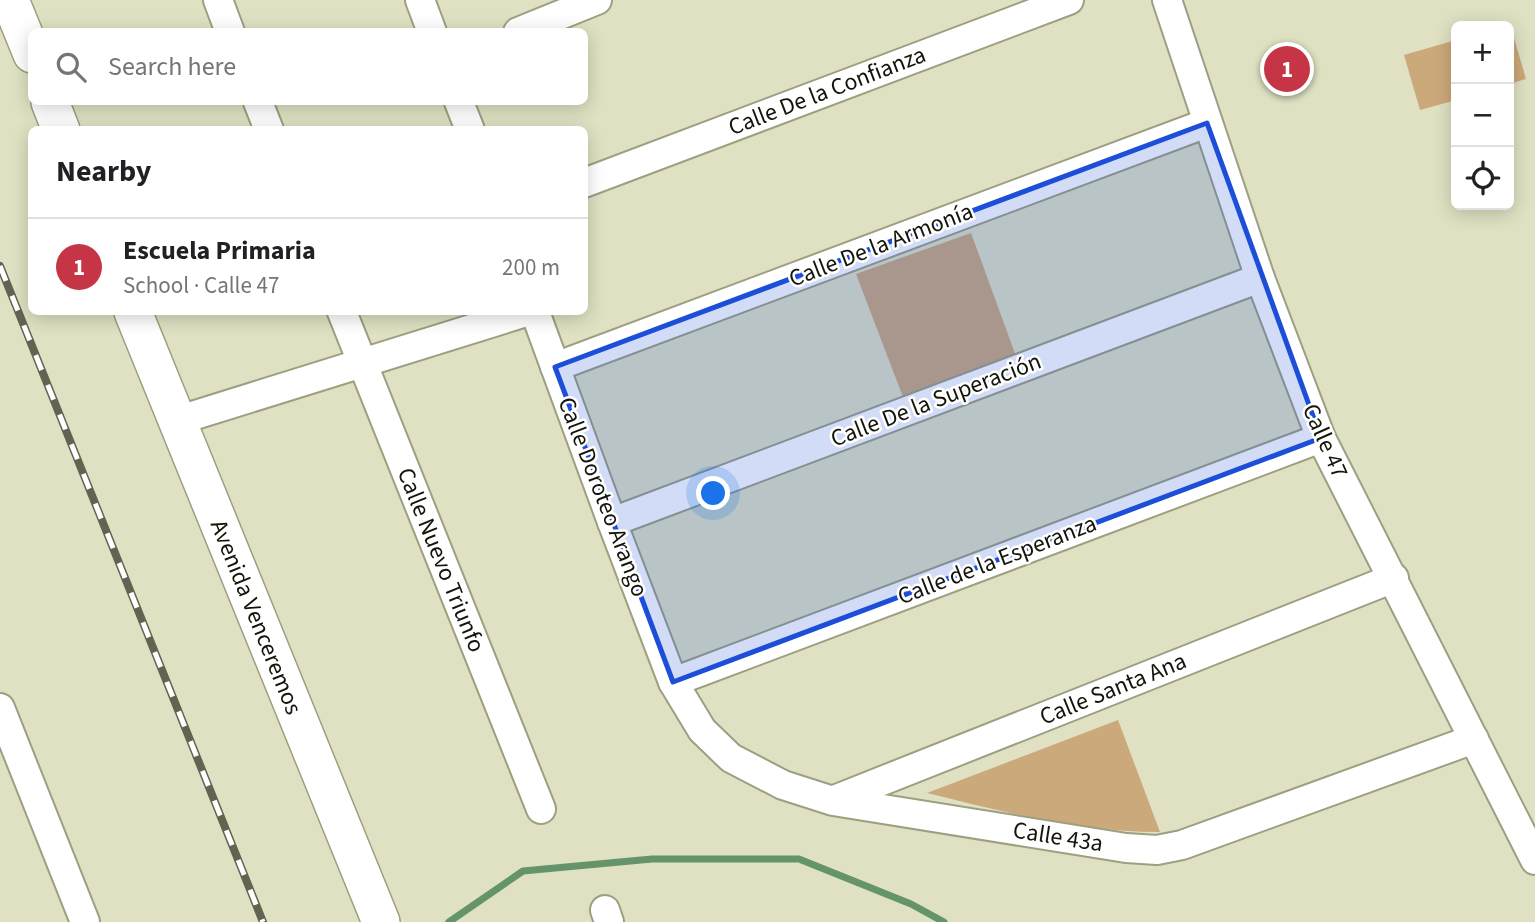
<!DOCTYPE html>
<meta charset="utf-8">
<style>
body{margin:0;font-family:"Source Sans 3",sans-serif;background:#f6f6f6;color:#202124}
.controls{position:absolute;right:21px;top:21px;display:grid;overflow:hidden;border-radius:10px;box-shadow:0 4px 18px #0003}
.controls button{width:63px;height:63px;display:grid;place-items:center;padding:0;border:0;border-bottom:2px solid #e0e0e0;background:#fff;color:#202124;font:35px sans-serif}
.you{position:absolute;left:714px;top:494px;width:24px;height:24px;margin:-18px;border:5px solid #fff;border-radius:50%;background:#1a73e8;box-shadow:0 0 0 10px #1a73e833}
.badge{display:grid;place-items:center;width:46px;height:46px;border-radius:50%;background:#c53545;color:#fff;font-size:23px;font-weight:700}
.pin{position:absolute;translate:-50% -50%;border:4px solid #fff;box-shadow:0 2px 7px #0006}
.list{margin:0;padding:0;list-style:none}
h2{display:flex;justify-content:space-between;align-items:center;height:91px;margin:0;padding:0 28px;font-size:30px}
h2 small{font-size:23px;font-weight:400;color:#757577}
.list li{display:grid;grid-template-columns:46px 1fr auto;gap:21px;align-items:center;box-sizing:border-box;height:98px;padding:0 28px;border-top:2px solid #e0e0e0}
.list b{display:block;font-size:26px;white-space:nowrap}
.list p{margin:0;font-size:23px;white-space:nowrap;color:#757577}
.list em{font-size:23px;font-style:normal;color:#757577}
.icon{flex:none;width:38px;height:38px;fill:none;stroke:currentColor;stroke-width:2;stroke-linecap:round;stroke-linejoin:round}
.map{position:relative;flex:none;width:1535px;height:922px;overflow:hidden}
.search{position:absolute;background:#fff;box-shadow:0 4px 18px #0003;left:28px;top:28px;width:560px;height:77px;display:flex;align-items:center;gap:18px;box-sizing:border-box;padding:0 24px;border-radius:10px;color:#757577;font-size:26px}
.panel{position:absolute;background:#fff;box-shadow:0 4px 18px #0003;left:28px;top:126px;width:560px;height:189px;border-radius:10px}
.map>svg:first-child{display:block}
</style>
<div class="map">
<svg width="1535" height="922" viewBox="0 0 1535 922">
<rect width="100%" height="100%" fill="#dfe1c2"/>
<g fill="#cca97b">
<path d="M1510,24L1526,79L1509,84V26H1503Z"/>
<path d="M1456,40V100L1420,110L1404,55Z"/>
<path d="M971,233L1017,359L903,397L856,274Z"/>
<path d="M1118,720L1160,832C1082,832 1003,812 927,793Z"/>
</g>
<g fill="none" stroke-linecap="round" stroke-linejoin="round">
<path stroke="#65946b" stroke-width="7" d="M449,922L523,871L652,859H799L911,904L944,922"/>
<g stroke="#9d9f81" stroke-width="32">
<g id="minor">
<path d="M218,0L230,32"/>
<path d="M420,0L432,32"/>
<path d="M1167,0L1260,278L1321,438L1535,860"/>
<path d="M518,32L597,0"/>
<path d="M258,102L269,130"/>
<path d="M459,102L470,130"/>
<path d="M584,183L1069,0"/>
<path d="M342,312L541,809"/>
<path d="M535,312L612,522L673,682L702,730L731,758L783,785L833,801L1126,848L1157,850L1182,845L1474,739"/>
<path d="M555,367L1207,123"/>
<path d="M176,421L526,312"/>
<path d="M612,522L1260,278"/>
<path d="M673,682L1321,438"/>
<path d="M0,708L85,922"/>
<path d="M834,800L1394,578"/>
<path d="M605,910L609,922"/>
</g>
</g>
<g stroke="#9d9f81" stroke-width="40">
<g id="tertiary">
<path d="M10,0L32,54"/>
<path d="M50,102L61,130"/>
<path d="M133,312L381,922"/>
</g>
</g>
<use href="#minor" stroke="#fff" stroke-width="28"/>
<use href="#tertiary" stroke="#fff" stroke-width="37"/>
<g stroke="#626350" stroke-width="8">
<path id="rail" d="M0,266L263,922"/>
</g>
<use href="#rail" stroke="#fff" stroke-width="5" stroke-dasharray="16" stroke-linecap="butt"/>
</g>
<path fill="#1d4ed8" fill-opacity="0.2" stroke="#1d4ed8" stroke-width="5" stroke-linejoin="round" d="M1207,123L1321,438L673,682L555,367Z"/>
<g text-anchor="middle" dominant-baseline="central" stroke-width="5" stroke-linejoin="round" paint-order="stroke">
<g font-size="24" fill="#14150a" stroke="#fff">
<text transform="translate(827 91) rotate(-21)">Calle De la Confianza</text>
<text transform="translate(881 245) rotate(-21)">Calle De la Armonía</text>
<text transform="translate(936 400) rotate(-21)">Calle De la Superación</text>
<text transform="translate(1325 441) rotate(66)">Calle 47</text>
<text transform="translate(603 497) rotate(69)">Calle Doroteo Arango</text>
<text transform="translate(441 560) rotate(68)">Calle Nuevo Triunfo</text>
<text transform="translate(997 560) rotate(-21)">Calle de la Esperanza</text>
<text transform="translate(256 617) rotate(68)">Avenida Venceremos</text>
<text transform="translate(1113 689) rotate(-22)">Calle Santa Ana</text>
<text transform="translate(1058 837) rotate(9)">Calle 43a</text>
</g>
</g>
</svg>
<div class="controls">
<button>+</button>
<button>−</button>
<button><svg class="icon" aria-label="locate" viewBox="0 0 24 24"><circle cx="12" cy="12" r="6"/><path d="M12 2v4M12 18v4M2 12h4M18 12h4"/></svg></button>
</div>
<div class="you"></div>
<div class="pin badge" style="left:1287px;top:69px">1</div>
<div class="search"><svg class="icon" aria-label="search" viewBox="0 0 24 24"><circle cx="10" cy="10" r="6"/><path d="M15 15l6 6"/></svg>Search here</div>
<section class="panel">
<h2>Nearby<small></small></h2>
<ul class="list">
<li><span class="badge">1</span><div><b>Escuela Primaria</b><p>School · Calle 47</p></div><em>200 m</em></li>
</ul>
</section>
</div>
